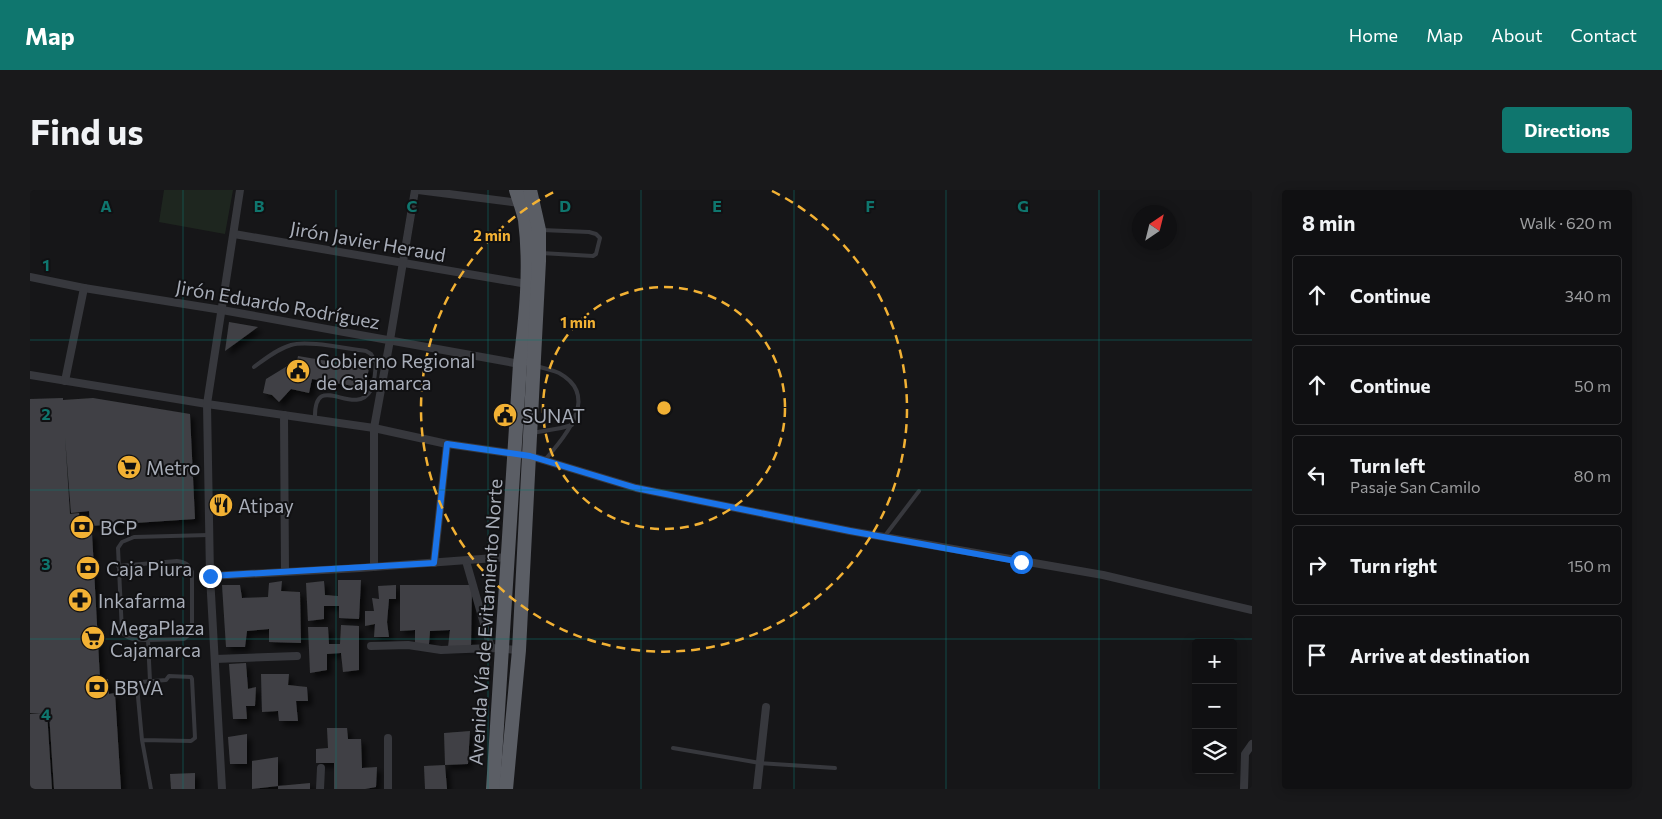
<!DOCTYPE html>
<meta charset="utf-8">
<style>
body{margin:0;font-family:Commissioner,sans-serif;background:#19191b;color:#f1f3f6}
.controls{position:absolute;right:15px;bottom:15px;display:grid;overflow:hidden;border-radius:5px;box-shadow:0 2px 12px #0003}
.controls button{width:45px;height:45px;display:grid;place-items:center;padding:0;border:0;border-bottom:1px solid #303032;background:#101012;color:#f1f3f6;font:25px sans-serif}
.compass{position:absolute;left:1102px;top:15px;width:45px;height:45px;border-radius:50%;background:#101012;box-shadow:0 2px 12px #0003;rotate:35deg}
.stop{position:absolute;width:15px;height:15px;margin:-11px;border:4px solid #1a73e8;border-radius:50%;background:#fff}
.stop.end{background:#1a73e8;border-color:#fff;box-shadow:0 1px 5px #0008}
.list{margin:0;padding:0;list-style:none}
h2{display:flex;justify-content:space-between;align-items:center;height:65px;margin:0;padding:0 20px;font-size:21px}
h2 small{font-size:16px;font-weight:400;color:#9c9d9f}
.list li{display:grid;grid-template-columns:32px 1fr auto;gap:15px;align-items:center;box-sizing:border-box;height:80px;margin:0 10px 10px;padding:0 10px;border:1px solid #303032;border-radius:5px}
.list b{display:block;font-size:19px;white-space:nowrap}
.list p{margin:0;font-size:16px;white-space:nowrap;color:#9c9d9f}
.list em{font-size:16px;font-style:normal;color:#9c9d9f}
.icon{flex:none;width:28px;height:28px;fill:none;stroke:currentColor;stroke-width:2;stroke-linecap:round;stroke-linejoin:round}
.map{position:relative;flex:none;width:1222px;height:599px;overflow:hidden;border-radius:5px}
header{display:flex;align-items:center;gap:30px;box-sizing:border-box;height:70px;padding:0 25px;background:#0f766e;color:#fff}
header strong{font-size:24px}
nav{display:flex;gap:28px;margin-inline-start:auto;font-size:18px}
.intro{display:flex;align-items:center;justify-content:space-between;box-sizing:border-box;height:120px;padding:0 30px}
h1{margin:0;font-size:35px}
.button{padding:12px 22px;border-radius:5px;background:#0f766e;color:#fff;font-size:18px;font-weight:700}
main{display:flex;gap:30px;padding:0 30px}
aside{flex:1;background:#101012;border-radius:5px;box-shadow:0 2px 12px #0003}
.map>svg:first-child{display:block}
</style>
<header>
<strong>Map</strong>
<nav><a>Home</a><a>Map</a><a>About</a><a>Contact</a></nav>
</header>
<div class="intro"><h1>Find us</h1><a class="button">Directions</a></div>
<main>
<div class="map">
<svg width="1222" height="599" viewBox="0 0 1222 599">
<defs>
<filter id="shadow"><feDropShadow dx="4.5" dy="4.5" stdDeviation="2.5" flood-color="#0009"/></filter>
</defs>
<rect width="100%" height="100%" fill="#161618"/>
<path fill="#1e261f" d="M134,0H203L195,44L129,32Z"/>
<g fill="#404145" filter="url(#shadow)">
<path d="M199,132L228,137L195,161Z"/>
<path d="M268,166L339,178L335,198L282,189L279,203L261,199L249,212L242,205L233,203L236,189L259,175L266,176Z"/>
<path d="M33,208V210L63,208L160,224L165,329L60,336L59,321L41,323L35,247L40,324L49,323L51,344L62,343L70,489H78L79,504L85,503L91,599H24L19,522H17L22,599H0V524L12,523H0V209Z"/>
<path d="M308,390H331L329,429L309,428V416H294V429L278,431L276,393L294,391L295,405L308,406Z"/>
<path d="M252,391L251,401L270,402L271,453L239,452V439L217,441L215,457H196L192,395H210L212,408L238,407L239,393Z"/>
<path d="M366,395V409H359L357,432L359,447H344L345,434L335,436V421H344L342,408L349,409L348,396Z"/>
<path d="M370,395H442L441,457H418L420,440L400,441L399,454H385V440L370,441Z"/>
<path d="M311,435L329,436V480L313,482L311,463L297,464V480L280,483L278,437H298L299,454H310Z"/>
<path d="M216,473L218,499L226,497L225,516H216L217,529H203L199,474Z"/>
<path d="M231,484H259L258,495L277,497L278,511H266L268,531H249L248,521L232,522Z"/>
<path d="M297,538H317L318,549H331L332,578L347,577L346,597L335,599H304V573H286V559L298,558Z"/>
<path d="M440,541L438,574L415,575L414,543Z"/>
<path d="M217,544V574H200L198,547Z"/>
<path d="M248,567V596L280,593V599H248V596L222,599V571Z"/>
<path d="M415,575L417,599H395L394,576Z"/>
<path d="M165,583V599H141L140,584Z"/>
</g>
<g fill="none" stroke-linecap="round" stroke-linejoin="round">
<g stroke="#37383d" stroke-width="4">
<path d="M511,63L563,66L566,64L570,48L566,44L559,42L512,40"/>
<path d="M506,176C514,178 522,180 529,183C571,206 535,246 515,270"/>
<path d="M224,177C235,169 247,159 261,155C278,150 317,159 336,161L341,164L346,173C345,181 345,193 341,200C324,230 283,177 285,230"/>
<path d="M502,243L531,238L542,235"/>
<path d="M854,347L889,301"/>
<path d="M88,376L147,371C155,372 159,374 162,382V442L154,449L118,450"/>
<path d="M120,491L118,450C108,449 98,451 92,442L88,358L92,352L104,347L179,345"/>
<path d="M112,550L161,551L165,548L162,489L161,487L139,486L136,490L111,492L107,496L112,550L121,599"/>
<path d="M643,558L730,573L805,578"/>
</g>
<g stroke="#37383d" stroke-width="8">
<path d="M388,0L489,13"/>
<path d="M204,44L497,94"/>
<path d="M0,87L54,98L192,120L490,174"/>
<path d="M0,185L177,214L344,238L417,254L500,266L606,298L820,341L1073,385L1222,420"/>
<path d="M35,191L54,98"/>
<path d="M254,225L255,382"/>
<path d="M436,371L461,458"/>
<path d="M404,373L417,254"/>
<path d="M344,377V238L360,150L385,0"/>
<path d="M180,386L330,378L478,367"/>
<path d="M341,456L378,455L411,460L461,458L489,460"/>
<path d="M185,469L267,466"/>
<path d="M192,599L180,386L177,214L210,0"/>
<path d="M290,599L291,578"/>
<path d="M358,599V548"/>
<path d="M727,599L736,517"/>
<path d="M1214,599L1215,564L1222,554"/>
</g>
<g stroke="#5b5e65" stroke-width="14">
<path d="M463,599L490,174C496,126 501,78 495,30C493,20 489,10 486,0"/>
<path d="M476,599L489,460L509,71V40L500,0"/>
</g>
</g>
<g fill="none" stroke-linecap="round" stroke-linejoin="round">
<path stroke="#1a73e8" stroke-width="6" d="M180,386L404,373L417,254L500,266L606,298L820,341L991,372"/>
</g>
<path fill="none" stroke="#0f766e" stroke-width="1" stroke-opacity="0.55" d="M153,0V599M306,0V599M458,0V599M611,0V599M764,0V599M916,0V599M1069,0V599M0,150H1222M0,300H1222M0,449H1222"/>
<g fill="none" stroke="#f2b134" stroke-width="2.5" stroke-dasharray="9 6">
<circle cx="634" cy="218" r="121"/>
<path d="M742 1A243 243 0 1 1 526 1"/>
</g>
<defs>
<g id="civic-disc" transform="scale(1.25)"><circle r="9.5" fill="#f2b134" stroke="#111113"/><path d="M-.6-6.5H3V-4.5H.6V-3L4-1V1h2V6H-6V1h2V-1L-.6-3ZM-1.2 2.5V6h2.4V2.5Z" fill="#111"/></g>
<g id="supermarket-disc" transform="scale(1.25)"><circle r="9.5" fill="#f2b134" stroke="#111113"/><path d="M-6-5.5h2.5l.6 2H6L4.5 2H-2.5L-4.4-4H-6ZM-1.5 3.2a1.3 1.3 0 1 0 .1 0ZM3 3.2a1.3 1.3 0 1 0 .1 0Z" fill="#111"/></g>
<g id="restaurant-disc" transform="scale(1.25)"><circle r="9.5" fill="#f2b134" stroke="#111113"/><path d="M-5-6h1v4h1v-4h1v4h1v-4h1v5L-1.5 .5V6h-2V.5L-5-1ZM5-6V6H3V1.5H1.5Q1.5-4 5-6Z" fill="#111"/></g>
<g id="bank-disc" transform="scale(1.25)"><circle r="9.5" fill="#f2b134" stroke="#111113"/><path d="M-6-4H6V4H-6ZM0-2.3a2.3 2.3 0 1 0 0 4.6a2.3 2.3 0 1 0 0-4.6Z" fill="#111"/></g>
<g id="pharmacy-disc" transform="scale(1.25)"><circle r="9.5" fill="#f2b134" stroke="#111113"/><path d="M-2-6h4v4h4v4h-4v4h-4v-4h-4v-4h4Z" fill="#111"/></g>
</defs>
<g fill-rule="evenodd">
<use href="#civic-disc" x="268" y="181"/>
<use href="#civic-disc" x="475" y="225"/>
<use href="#supermarket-disc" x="99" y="277"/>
<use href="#restaurant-disc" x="191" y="315"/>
<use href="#bank-disc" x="52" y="337"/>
<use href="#bank-disc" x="58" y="378"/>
<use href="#pharmacy-disc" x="50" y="410"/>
<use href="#supermarket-disc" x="63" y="448"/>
<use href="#bank-disc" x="67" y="497"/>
</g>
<g text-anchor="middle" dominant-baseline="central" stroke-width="4" stroke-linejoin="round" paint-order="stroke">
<g font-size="19" fill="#a8adb8" stroke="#111113">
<text transform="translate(338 51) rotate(10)">Jirón Javier Heraud</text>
<text transform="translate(248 114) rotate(10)">Jirón Eduardo Rodríguez</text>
<text transform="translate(455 432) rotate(-86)">Avenida Vía de Evitamiento Norte</text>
</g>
<g font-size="19" fill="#a8adb8" stroke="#111113" text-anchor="start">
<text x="286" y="170">Gobierno Regional<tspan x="286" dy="22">de Cajamarca</tspan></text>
<text x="492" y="225">SUNAT</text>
<text x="116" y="277">Metro</text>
<text x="208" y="315">Atipay</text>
<text x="70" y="337">BCP</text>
<text x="76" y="378">Caja Piura</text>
<text x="68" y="410">Inkafarma</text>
<text x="80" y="437">MegaPlaza<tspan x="80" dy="22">Cajamarca</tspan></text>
<text x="84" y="497">BBVA</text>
</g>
</g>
<g font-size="16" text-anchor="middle" font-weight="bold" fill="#0f766e" stroke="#111113" stroke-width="4" stroke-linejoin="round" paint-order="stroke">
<text x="76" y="22">A</text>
<text x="229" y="22">B</text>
<text x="382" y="22">C</text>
<text x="535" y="22">D</text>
<text x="687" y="22">E</text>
<text x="840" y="22">F</text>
<text x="993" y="22">G</text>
<text x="16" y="81">1</text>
<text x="16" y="230">2</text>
<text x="16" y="380">3</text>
<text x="16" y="530">4</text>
</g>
<circle cx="634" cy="218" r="8" fill="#f2b134" stroke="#111113" stroke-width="2.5"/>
<g font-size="15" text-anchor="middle" font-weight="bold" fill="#f2b134" stroke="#111113" stroke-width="4" stroke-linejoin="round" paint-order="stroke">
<text x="462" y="51">2 min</text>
<text x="548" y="138">1 min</text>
</g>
</svg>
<div class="controls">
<button>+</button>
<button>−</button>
<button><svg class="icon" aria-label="layers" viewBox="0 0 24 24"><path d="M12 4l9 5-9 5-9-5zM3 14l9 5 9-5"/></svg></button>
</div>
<svg class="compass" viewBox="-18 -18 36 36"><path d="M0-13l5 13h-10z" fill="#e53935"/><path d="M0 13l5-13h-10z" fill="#9c9d9f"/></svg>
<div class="stop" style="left:991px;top:372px"></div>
<div class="stop end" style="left:180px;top:386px"></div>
</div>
<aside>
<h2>8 min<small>Walk · 620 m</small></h2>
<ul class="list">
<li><svg class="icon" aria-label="ahead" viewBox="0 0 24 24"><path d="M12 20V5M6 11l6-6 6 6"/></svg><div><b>Continue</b></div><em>340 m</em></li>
<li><svg class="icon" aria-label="ahead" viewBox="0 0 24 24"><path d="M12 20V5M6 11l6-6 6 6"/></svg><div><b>Continue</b></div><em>50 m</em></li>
<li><svg class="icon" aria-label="left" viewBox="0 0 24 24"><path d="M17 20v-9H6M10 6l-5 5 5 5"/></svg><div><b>Turn left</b><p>Pasaje San Camilo</p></div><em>80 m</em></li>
<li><svg class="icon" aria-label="right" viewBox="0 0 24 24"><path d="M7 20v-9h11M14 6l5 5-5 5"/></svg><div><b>Turn right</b></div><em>150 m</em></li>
<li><svg class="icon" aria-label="arrive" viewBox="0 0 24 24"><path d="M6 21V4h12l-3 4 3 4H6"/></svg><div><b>Arrive at destination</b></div></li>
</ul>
</aside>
</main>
